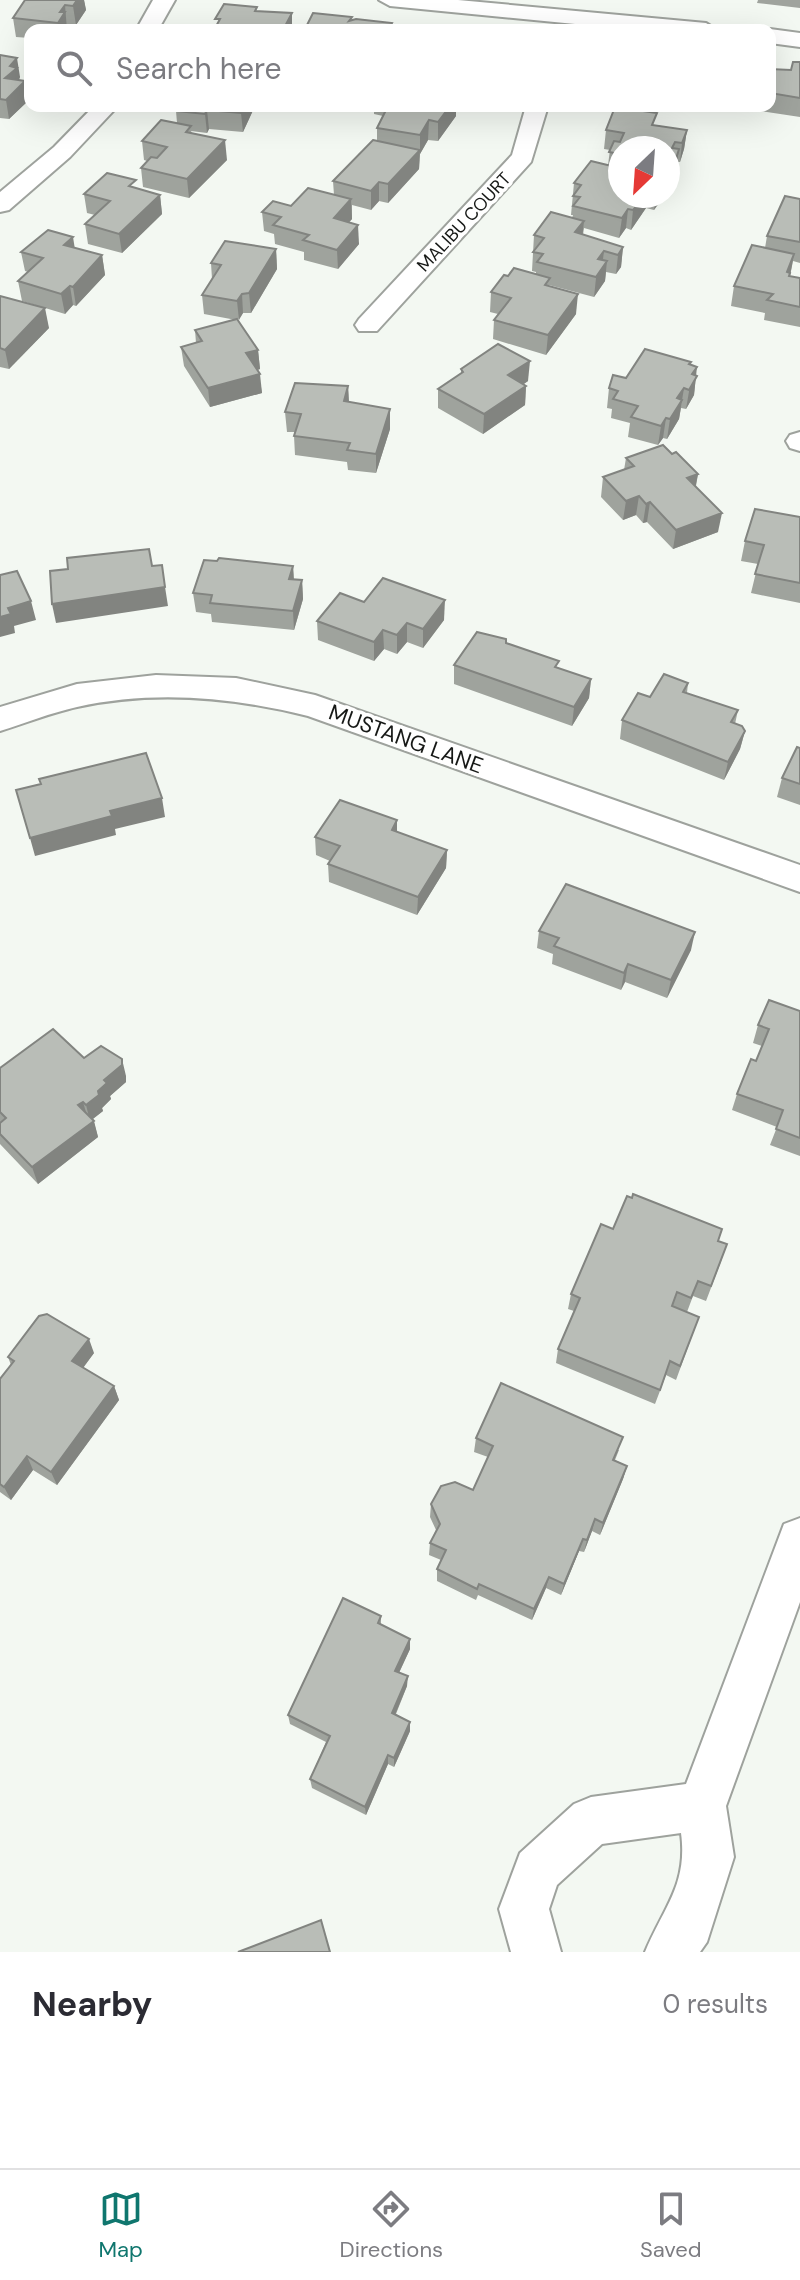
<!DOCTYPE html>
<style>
body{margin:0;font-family:"DM Sans",sans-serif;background:#f2f2f3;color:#2b2b33}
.compass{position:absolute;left:608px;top:136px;width:72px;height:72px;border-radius:50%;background:#fff;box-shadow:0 8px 32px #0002;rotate:205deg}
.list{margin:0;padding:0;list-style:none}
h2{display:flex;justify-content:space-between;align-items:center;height:104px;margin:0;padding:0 32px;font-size:34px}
h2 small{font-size:26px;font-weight:400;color:#7c7c81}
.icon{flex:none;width:44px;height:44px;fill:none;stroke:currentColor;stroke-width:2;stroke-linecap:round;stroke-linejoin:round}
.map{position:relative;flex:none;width:800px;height:1952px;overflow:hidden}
.search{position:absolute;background:#fff;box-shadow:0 8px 32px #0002;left:24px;right:24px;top:24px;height:88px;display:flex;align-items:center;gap:20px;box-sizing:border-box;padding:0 28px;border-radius:16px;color:#7c7c81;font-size:30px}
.sheet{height:216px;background:#fff}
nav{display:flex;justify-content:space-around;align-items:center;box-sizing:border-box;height:112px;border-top:2px solid #e1e1e2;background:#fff;font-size:22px;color:#7c7c81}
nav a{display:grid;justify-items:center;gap:4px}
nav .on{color:#0f766e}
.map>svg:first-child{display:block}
</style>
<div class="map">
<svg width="800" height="1952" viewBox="0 0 800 1952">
<rect width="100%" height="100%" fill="#f3f8f2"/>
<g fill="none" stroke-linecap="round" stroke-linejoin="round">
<g stroke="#9ea29d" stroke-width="4">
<g id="street">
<path d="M153,0H175L158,30H136Z"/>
<path d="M379,0H458L706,23L717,30H637L390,6Z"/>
<path d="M770,29L800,33V47L770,43Z"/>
<path d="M94,106H118L70,157L9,210L0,212V192L54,147Z"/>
<path d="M526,106H548L531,162L377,331H359L355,325L359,319L512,155Z"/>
<path d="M800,432V451L790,448L786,441L790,435Z"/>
<path d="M156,675L236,678L315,695L800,865V892L308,716C232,697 154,690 77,707C50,713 26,723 0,731V707L77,684Z"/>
<path d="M800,1518V1602L726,1806L734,1857L707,1942L700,1952H645C663,1908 688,1885 681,1833L602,1844L557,1885L549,1909L561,1952H511L499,1909L520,1853L574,1804L591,1797L686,1784L784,1524Z"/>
</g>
</g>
<use href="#street" fill="#fff" fill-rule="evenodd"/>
</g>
<g fill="#9fa39d">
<path d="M25,0H84L86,10L76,25L67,24V30H30V38L16,37L13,18Z"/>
<path d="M758,0H800V8L757,3Z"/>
<path d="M0,55L20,77L19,80L25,81L29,100L9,119L0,118Z"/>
<path d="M800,62V117L748,109L749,106H770V69L791,70Z"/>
<path d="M255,106L243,132L209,129L207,133L191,131L192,133L227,160L189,198L143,187L141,168L147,161L144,160L142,141L177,123L176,111Z"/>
<path d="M374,106H456V116L438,141L428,140L420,154L419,169L388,203L379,201L371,210L352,205V219L349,222L359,244L338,269L304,260V252L275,244L274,234L264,231L262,212L291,206L334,195L333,181L377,141V128L383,116L374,114Z"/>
<path d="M655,125L687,130L684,149L680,162H677L672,181L668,180V148H620V196H663V198L654,210L646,208L631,230L626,228L619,238L584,228L583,235L623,247L621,267L616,274L606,272L605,281L594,297L549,285V286L576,314L546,355L493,339L494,320L498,314L490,312L491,292L508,276L536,275V272L532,271L534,235L572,218L573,215H571L574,183L608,165L610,150L604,149L606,130Z"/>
<path d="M137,188L160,195L162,214L122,253L88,244L85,224L95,215L87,213L84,194Z"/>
<path d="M800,199V263L793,261L790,276L800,278V327L764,320L765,313L731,306L734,286L765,248L767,236Z"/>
<path d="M75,248L102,255L105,275L76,306L73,305L65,314L22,301L18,281L28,272L25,271L21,252Z"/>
<path d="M276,249L277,269L251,313H243L238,320L258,350L260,369L258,370L262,393L210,407L184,366L181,347L196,343L195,330L236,320L204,314L202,295L212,279L211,263Z"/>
<path d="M0,296L49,328L9,369L0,367Z"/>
<path d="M691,362L690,365L696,375L694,395L686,409L681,408L679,419L667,439L663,438L658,445L628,437L630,423L611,418L612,409L607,408L609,388L626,378Z"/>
<path d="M461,369L528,381L524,384L526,386L525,405L483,434L438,408V389L461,374Z"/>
<path d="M348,386L349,402L390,429L376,473L348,470L347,462L295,455L294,436L295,432H287L285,412Z"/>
<path d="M672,454L698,474L696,486L718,532L673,549L647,522L643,523L636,515L623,520L601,497L603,477L624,470L626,458Z"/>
<path d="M800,517V603L751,593L758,564L741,561L745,541Z"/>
<path d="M217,561L293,566L294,580H302L303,599L294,630L212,622L211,614L196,612L193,593Z"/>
<path d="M364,602L444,620L423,648L407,642L397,654L384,649L374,661L318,640L317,621Z"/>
<path d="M506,643L558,668L591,679L589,698L572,726L454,684V665Z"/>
<path d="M688,683L687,693L738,710L735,724L745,731L740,749L724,780L620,739L622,720L650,697Z"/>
<path d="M800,748V805L777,797L782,778Z"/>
<path d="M397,832L447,850L446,868L417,915L329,882L328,864L330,861L316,855L315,837Z"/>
<path d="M539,931L691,950L667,998L625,982L621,990L552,964L553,954L537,948Z"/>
<path d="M800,1011V1156L770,1145L777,1127L732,1110L737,1094L756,1061L762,1046L753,1043L758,1025Z"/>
<path d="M84,1058L126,1076V1082L110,1096L111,1099L102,1108L103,1111L93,1119L98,1137L38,1184L0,1144V1068Z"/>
<path d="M613,1229L718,1241L722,1259L706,1301L693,1296L687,1312L699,1317L676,1380L666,1375L655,1404L556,1363L558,1349L574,1311L568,1309L571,1294Z"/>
<path d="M94,1353L83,1367L114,1386L119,1400L57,1485L33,1470L11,1500L0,1492V1379L11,1365L8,1357Z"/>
<path d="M476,1438L619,1450L615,1460L627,1466L623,1479L600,1535L592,1531L584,1552L579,1551L561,1595L546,1588L532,1620L478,1595L476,1600L437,1581V1569L441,1560L429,1555L430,1543L436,1530L430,1517L431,1504L473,1490L488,1457L474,1452Z"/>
<path d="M381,1616V1625L410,1639V1649L399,1673L407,1686L396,1714L410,1722V1731L394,1767L388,1764L366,1815L312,1788L310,1779L326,1742L290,1724L288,1715Z"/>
</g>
<g fill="#828480">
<path d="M77,0H84L86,10L76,25L73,6Z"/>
<path d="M65,5L67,30H59L58,23L60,12Z"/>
<path d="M292,13V30H283Z"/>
<path d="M17,58L20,77L19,79L20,86L25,81L29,100L9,119L6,100L5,78L10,66Z"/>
<path d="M245,106H255L243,132L241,113Z"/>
<path d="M450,106H456V116L438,141V122Z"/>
<path d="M207,110L209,129L207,133L205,114Z"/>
<path d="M429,120L428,140L420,154V135Z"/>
<path d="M687,130L684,149L680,162L682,143Z"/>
<path d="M225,140L227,160L189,198L187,179Z"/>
<path d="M679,149L676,168L672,181L675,162Z"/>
<path d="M420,150L419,169L388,203V184Z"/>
<path d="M379,182V201L371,210V191Z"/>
<path d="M160,195L162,214L122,253L119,234Z"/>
<path d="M644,196H648L646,208L631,230L633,210Z"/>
<path d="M656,196H663L654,210Z"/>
<path d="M351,199L352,219L335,238L334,218Z"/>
<path d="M628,209L626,228L619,238L622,218Z"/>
<path d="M584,221L582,240L575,232Z"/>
<path d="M358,225L359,244L338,269L337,250Z"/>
<path d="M73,237L76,256L64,245Z"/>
<path d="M623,247L621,267L616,274L618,255Z"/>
<path d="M276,249L277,269L251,313L249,293Z"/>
<path d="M604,251L602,267L607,261L605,281L594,297L598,259Z"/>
<path d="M794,254L787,292V272Z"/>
<path d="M102,255L105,275L76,306L73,287Z"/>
<path d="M70,286L73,305L65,314L61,294Z"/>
<path d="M242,294L243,313L239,320L237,301Z"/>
<path d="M578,294L576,314L546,355L548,335Z"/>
<path d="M45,308L49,328L9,369L5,350Z"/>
<path d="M258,350L260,369L248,372L246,353Z"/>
<path d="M530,361L528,381L507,395L508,375Z"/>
<path d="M697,367L694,395L686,409L692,374Z"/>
<path d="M260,374L262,393L210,407L208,388Z"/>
<path d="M348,386L349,405L344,401Z"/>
<path d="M526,386L525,405L483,434L484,414Z"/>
<path d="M684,388L679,419L667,439L670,419L677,398Z"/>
<path d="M390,409V429L376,473V454Z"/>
<path d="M666,418L663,438L658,445L661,426Z"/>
<path d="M698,474L694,494L687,478Z"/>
<path d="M639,496L636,515L623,520L626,501Z"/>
<path d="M650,502L647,522L643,523L646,504Z"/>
<path d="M722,513L718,532L673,549L676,530Z"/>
<path d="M293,566L294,585L289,579Z"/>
<path d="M302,580L303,599L294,630L293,611Z"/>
<path d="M165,587L168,606L56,623L52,604Z"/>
<path d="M445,600L444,620L423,648V629Z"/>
<path d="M31,601L36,620L14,626L15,633L0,637V617L8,608Z"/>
<path d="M407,623V642L397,654V635Z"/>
<path d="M383,630L384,649L374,661V642Z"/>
<path d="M591,679L589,698L572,726L574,707Z"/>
<path d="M745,731L740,749L724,780L728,762Z"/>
<path d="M162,798L165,817L115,829L116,835L35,856L30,838L110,811Z"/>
<path d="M397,820V839L392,830Z"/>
<path d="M447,850L446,868L417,915L418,897Z"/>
<path d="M695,932L691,950L667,998L671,980Z"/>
<path d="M628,964L625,982L621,990L624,973Z"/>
<path d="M122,1059L126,1076V1082L110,1096L111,1099L102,1108L103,1111L90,1121L86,1105Z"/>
<path d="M83,1102L88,1119L78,1105Z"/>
<path d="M94,1121L98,1137L38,1184L32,1167Z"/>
<path d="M89,1339L94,1353L78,1375L72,1361Z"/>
<path d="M114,1386L119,1400L57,1485L51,1472Z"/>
<path d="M27,1456L33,1470L11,1500L4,1487Z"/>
<path d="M627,1466L623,1479L600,1535L603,1523Z"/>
<path d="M595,1519L592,1531L584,1552L587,1540Z"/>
<path d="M583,1539L579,1551L561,1595L564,1584Z"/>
<path d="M549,1577L546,1588L532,1620L534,1609Z"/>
<path d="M410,1639V1649L395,1681V1671Z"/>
<path d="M408,1676L407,1686L392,1722V1713Z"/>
<path d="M410,1722V1731L394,1767V1758Z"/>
<path d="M388,1755V1764L366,1815L365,1807Z"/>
</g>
<g fill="#b9bdb7" stroke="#828480" stroke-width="2">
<path d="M25,0H77L73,6L65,5L60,12H65L58,23L13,18Z"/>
<path d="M224,4L257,7L255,11L292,13L283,30H214L220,19H215Z"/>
<path d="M313,13L352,17L349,21L356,19L392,23L388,30H317L318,29L306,27Z"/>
<path d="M442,26L481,30H440Z"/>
<path d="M0,55L17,58L10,66L17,68L5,78L25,81L6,100L0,99Z"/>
<path d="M793,62H800V98L770,93V69L791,70Z"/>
<path d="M178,106H245L241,113L207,110L205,114L176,111Z"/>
<path d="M388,106H450L438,122L429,120L420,135L377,128Z"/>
<path d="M615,107L657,113L652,125L687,130L682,143L675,142L672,148L679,149L675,162L668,161V148H620V154L609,152L614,141L620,142L624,133L606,130Z"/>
<path d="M161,120L191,126L186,132L225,140L187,179L141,168L151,157L157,158L167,147L142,141Z"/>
<path d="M373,140L420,150L388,184L379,182L371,191L333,181Z"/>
<path d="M591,161L620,168V196H644L633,210L628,209L622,218L573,206L580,197L573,196L581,185L574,183Z"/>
<path d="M107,173L136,180L129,186L160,195L119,234L85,224L110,201L84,194Z"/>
<path d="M308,188L351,199L334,218L358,225L337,250L303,240L309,235L273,225L281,217L262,212L273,201L291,206Z"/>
<path d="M785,196L800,199V242L767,236Z"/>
<path d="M551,212L584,221L575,232L623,247L618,255L604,251L598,259L607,261L596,277L537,262L543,254L533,252L544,238L534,235Z"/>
<path d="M48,230L73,237L64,245L102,255L73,287L70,286L61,294L18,281L43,258L21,252Z"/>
<path d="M225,241L276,249L249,293L242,294L237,301L202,295L221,265L211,263Z"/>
<path d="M752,245L794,254L787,272L790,273L789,276L800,278V307L767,300L773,294L734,286Z"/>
<path d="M514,268L550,278L545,285L578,294L548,335L494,320L511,298L491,292L504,275L508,276Z"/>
<path d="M0,296L45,308L5,350L0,348Z"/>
<path d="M237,319L258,350L246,353L260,374L208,388L181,347L202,341L195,330Z"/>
<path d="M498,344L530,361L508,375L526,386L484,414L438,389L463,372L461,369Z"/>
<path d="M645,349L691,362L689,364L697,367L692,374L697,376L689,390L684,388L677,398L682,400L670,419L666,418L661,426L631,417L638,406L613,399L618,391L609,388L613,375L626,378Z"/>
<path d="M295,383L348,386L344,401L390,409L376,454L347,450L350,443L294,436L301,414L285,412Z"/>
<path d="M663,445L672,454L676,452L698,474L687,478L722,513L676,530L650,502L646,504L639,496L626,501L603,477L634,466L626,458Z"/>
<path d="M755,509L800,517V583L755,574L764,545L745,541Z"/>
<path d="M149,549L152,566L162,565L165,587L52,604L50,571L68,569L67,558Z"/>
<path d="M219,558L293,566L289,579L302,580L293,611L210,603L212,595L193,593L204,560L217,561Z"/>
<path d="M17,571L31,601L8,608L11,614L0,617V575Z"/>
<path d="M383,578L445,600L423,629L407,623L397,635L383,630L374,642L317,621L340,593L364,602Z"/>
<path d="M477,632L506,639V643L559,661L555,667L591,679L574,707L454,665Z"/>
<path d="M664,674L688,683L683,692L738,710L731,722L742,726L745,731L728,762L622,720L638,693L650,697Z"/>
<path d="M797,747L800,748V784L782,778Z"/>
<path d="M146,753L162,798L110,811L112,816L30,838L16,790L41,784L39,779Z"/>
<path d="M340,800L397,820L392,830L447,850L418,897L328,864L340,846L315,837Z"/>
<path d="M566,884L695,932L671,980L628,964L624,973L554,946L559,938L539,931Z"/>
<path d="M769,1000L800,1011V1138L776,1129L783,1110L737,1094L751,1059L756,1061L769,1029L758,1025Z"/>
<path d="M53,1029L84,1058L101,1046L122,1059V1065L104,1080L107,1083L98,1091L99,1095L86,1105L83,1102L78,1105L94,1121L32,1167L0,1134V1123L6,1118L0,1112V1068Z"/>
<path d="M633,1194L722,1229L718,1241L727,1244L711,1286L698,1281L691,1298L677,1292L672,1306L699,1317L680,1366L670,1361L660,1390L558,1349L580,1298L571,1294L601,1224L613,1229L627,1196L632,1198Z"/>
<path d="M47,1314L89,1339L72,1361L114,1386L51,1472L27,1456L4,1487L0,1484V1379L14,1361L8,1357L39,1316Z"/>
<path d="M501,1383L623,1437L613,1460L627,1466L603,1523L595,1519L587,1540L583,1539L564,1584L549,1577L534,1609L479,1584L477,1589L437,1569L446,1550L430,1543L440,1524L431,1504L441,1486L455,1482L473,1490L493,1446L476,1438Z"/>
<path d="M343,1598L381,1616L378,1623L410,1639L395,1671L408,1676L392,1713L410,1722L394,1758L388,1755L365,1807L310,1779L330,1736L288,1715Z"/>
<path d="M321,1920L330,1952H238Z"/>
</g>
<g text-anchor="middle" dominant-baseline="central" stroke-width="7" stroke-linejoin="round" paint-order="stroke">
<g font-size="18" fill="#161816" stroke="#fff">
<text transform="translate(464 222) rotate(-47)">MALIBU COURT</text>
</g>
<g font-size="22" fill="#161816" stroke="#fff">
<text transform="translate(406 739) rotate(20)">MUSTANG LANE</text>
</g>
</g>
</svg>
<svg class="compass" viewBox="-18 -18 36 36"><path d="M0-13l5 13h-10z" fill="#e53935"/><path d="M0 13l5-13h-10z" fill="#7c7c81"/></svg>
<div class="search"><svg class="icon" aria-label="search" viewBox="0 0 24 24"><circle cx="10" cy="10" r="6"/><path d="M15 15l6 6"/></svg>Search here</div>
</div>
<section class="sheet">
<h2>Nearby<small>0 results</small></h2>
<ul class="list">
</ul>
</section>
<nav>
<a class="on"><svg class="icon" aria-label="map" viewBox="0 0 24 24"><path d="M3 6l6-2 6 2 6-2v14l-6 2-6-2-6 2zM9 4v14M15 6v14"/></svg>Map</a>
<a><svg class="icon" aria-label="directions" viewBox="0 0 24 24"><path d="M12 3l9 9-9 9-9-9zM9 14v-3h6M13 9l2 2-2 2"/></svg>Directions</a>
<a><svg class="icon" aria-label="saved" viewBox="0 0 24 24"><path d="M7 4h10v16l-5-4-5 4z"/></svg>Saved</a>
</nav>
